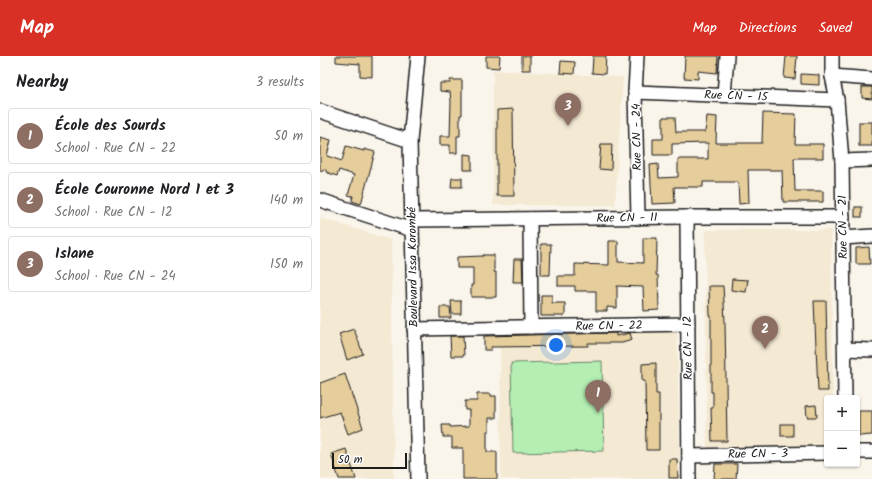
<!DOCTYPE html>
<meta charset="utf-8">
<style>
body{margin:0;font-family:Kalam,sans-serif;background:#f2f2f2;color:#202124}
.controls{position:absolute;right:12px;bottom:12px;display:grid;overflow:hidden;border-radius:4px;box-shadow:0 1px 3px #0004}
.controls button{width:36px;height:36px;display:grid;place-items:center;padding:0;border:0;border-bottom:1px solid #e0e0e0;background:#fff;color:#202124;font:20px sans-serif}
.scale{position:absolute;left:12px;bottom:10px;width:75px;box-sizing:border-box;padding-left:4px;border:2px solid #1c1c1c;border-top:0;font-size:11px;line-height:14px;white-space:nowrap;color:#1c1c1c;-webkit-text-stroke:3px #fff;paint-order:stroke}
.you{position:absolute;left:236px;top:289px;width:14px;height:14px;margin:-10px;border:3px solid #fff;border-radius:50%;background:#1a73e8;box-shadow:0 0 0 6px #1a73e833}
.badge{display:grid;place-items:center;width:26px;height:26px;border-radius:50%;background:#d93025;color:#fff;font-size:13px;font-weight:700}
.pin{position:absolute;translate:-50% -33px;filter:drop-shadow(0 1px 2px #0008)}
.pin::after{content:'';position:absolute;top:21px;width:14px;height:12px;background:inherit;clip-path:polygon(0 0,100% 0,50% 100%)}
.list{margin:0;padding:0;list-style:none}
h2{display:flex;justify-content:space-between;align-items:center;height:52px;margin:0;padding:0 16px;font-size:17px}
h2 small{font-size:13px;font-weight:400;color:#757577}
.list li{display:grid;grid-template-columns:26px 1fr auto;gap:12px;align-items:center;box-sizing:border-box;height:56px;margin:0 8px 8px;padding:0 8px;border:1px solid #e0e0e0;border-radius:4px}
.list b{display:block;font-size:15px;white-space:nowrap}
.list p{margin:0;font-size:13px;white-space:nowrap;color:#757577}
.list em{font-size:13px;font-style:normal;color:#757577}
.map{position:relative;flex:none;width:552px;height:423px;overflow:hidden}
header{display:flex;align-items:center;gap:24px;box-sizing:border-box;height:56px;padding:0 20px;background:#d93025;color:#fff}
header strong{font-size:19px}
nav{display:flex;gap:22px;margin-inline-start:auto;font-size:14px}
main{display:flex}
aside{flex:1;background:#fff}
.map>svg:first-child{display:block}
</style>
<header>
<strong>Map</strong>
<nav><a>Map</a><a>Directions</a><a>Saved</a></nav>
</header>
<main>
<aside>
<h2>Nearby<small>3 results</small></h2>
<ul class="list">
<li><span class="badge" style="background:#8d6e63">1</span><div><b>École des Sourds</b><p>School · Rue CN - 22</p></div><em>50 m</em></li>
<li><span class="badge" style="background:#8d6e63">2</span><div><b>École Couronne Nord 1 et 3</b><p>School · Rue CN - 12</p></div><em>140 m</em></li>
<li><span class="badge" style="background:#8d6e63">3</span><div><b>Islane</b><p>School · Rue CN - 24</p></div><em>150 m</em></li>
</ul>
</aside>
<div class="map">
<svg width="552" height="423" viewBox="0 0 552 423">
<rect width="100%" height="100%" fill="#faf5eb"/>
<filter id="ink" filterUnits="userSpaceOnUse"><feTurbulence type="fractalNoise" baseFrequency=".025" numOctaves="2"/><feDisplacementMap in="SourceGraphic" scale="8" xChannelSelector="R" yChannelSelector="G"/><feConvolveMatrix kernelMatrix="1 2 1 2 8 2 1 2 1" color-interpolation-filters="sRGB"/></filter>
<g filter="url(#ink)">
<g fill="#f4e9d3">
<path d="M173,14L303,21L295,149H173Z"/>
<path d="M0,162L71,184L74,423H0Z"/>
<path d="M385,174H511L513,342H507V390L387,391Z"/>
<path d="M357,272L360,423H181L180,276Z"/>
</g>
<path fill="#b4eeb2" stroke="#688567" d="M282,305L284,395L193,397L191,307Z"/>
<g fill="#e5cd9c" stroke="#1c1c1c">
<path d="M16,0H52V21L40,20V8L16,6Z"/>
<path d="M166,0H180L179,12L166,11Z"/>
<rect x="202" y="0" width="8" height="14"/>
<path d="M273,0H286L285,18L272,17Z"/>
<path d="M365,0H398L397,17L378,15V23L364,22Z"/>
<path d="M466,0H477L475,23L464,22Z"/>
<path d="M241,5L255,6L254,18L240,17Z"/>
<path d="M481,18L499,19V29L481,28Z"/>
<path d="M130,24H142V59H140V80H137V97H130V89H120V80H130L131,45L130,36L120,35V27H130Z"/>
<path d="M542,31H552V43L542,42Z"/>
<path d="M193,53L194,140H177V54Z"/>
<path d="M443,57L476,58L475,88H503V102H474L475,135H503V146H463L462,114H428L429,147L419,148L418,126H383V131H354L355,147L332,148L330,109L338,108L339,122L358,121V103H388V87L352,88V99H333V83H343V61H355L356,76H385L387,60L397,61L396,87H442Z"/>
<rect x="539" y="66" width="13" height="24"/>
<path d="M0,81L11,84L7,100L22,105L26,90L44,95V93L55,96L41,148L32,145L33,140L28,139L34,119L19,114L17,120L6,116V114L3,113L2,115H0Z"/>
<path d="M281,88H292L291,114L279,113Z"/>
<path d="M144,98L152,99V114H144Z"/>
<path d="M132,122H142V131H131Z"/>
<rect x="535" y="151" width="7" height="10"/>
<path d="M323,182H337L336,219H338L339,254L324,255L323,231L297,230V252L287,251V255H276V235H255V230H238V220H255V208L289,209V185H298V206L323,207Z"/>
<path d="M221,188H231L230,219H221Z"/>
<path d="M549,191L550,208H536V192Z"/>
<path d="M163,199H174V216H176V241H151V229H153V212H137V201L163,200Z"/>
<path d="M194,203H202L203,226H193Z"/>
<path d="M412,223L428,224L426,236L411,234Z"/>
<path d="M389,230H403L405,265L407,385H392L391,352H393V336H391V260H390Z"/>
<path d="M221,239H232V247H245V260H221Z"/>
<path d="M131,245H141V258H132Z"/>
<path d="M494,245H506L508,335H498Z"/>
<path d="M120,251H130L131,262H120Z"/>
<path d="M34,273L43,298L27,304L19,278Z"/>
<path d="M296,277V280L310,277L312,284L302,287H268V290L171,291V294H164V280Z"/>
<path d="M130,280H143L144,300H131Z"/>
<path d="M336,307V338H339V394H326L325,325H322V308Z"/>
<path d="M25,318L43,372L28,378L20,356L0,362V327Z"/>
<path d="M157,338H171V340H176V362H169V375H167V396H177V423H143V392H132V381H123L122,369H130V371L149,370V354H145V345H157Z"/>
<path d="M496,349L497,361H487L486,350Z"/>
<path d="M539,355H552V379L539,380Z"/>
<rect x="461" y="368" width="12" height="12"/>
<path d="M26,393L36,423H19L11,398Z"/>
<path d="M349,403H357L358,422H349Z"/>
<path d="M395,408H417L416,423H394Z"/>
</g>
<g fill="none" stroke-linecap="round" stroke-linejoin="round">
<g stroke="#1c1c1c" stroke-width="16">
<g id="minor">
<path d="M317,0L315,36L318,162"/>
<path d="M512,0V20L517,44L522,105L525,342"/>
<path d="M512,20L552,23"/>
<path d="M315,36L517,44"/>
<path d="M404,39L407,0"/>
<path d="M0,55L90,85"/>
<path d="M522,105L552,104"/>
<path d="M0,144L92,174"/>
<path d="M367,161L369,423"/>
<path d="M210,163L211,271"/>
<path d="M92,164L367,161H523"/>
<path d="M523,182L552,180"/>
<path d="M94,273L368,268"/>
<path d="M525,293L552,294"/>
<path d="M537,396H552"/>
<path d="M369,400L507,397"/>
<path d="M98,423L90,85L98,0"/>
</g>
</g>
<use href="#minor" stroke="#fff" stroke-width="13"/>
</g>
</g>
<g text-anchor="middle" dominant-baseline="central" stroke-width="3" stroke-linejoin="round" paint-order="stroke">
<g font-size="12" fill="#1c1c1c" stroke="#fff">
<text transform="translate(416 40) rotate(2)">Rue CN - 15</text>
<text transform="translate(317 81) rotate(-91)">Rue CN - 24</text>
<text transform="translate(307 162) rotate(-1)">Rue CN - 11</text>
<text transform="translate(523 171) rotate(-91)">Rue CN - 21</text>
<text transform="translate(93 211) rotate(-91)">Boulevard Issa Korombé</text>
<text transform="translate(289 270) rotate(-1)">Rue CN - 22</text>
<text transform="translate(368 292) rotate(-91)">Rue CN - 12</text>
<text transform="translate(438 398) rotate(-1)">Rue CN - 3</text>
</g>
</g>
</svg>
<div class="controls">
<button>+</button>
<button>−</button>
</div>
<div class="scale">50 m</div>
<div class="you"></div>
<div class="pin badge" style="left:278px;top:357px;background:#8d6e63">1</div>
<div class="pin badge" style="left:445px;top:293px;background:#8d6e63">2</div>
<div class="pin badge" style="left:248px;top:70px;background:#8d6e63">3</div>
</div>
</main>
